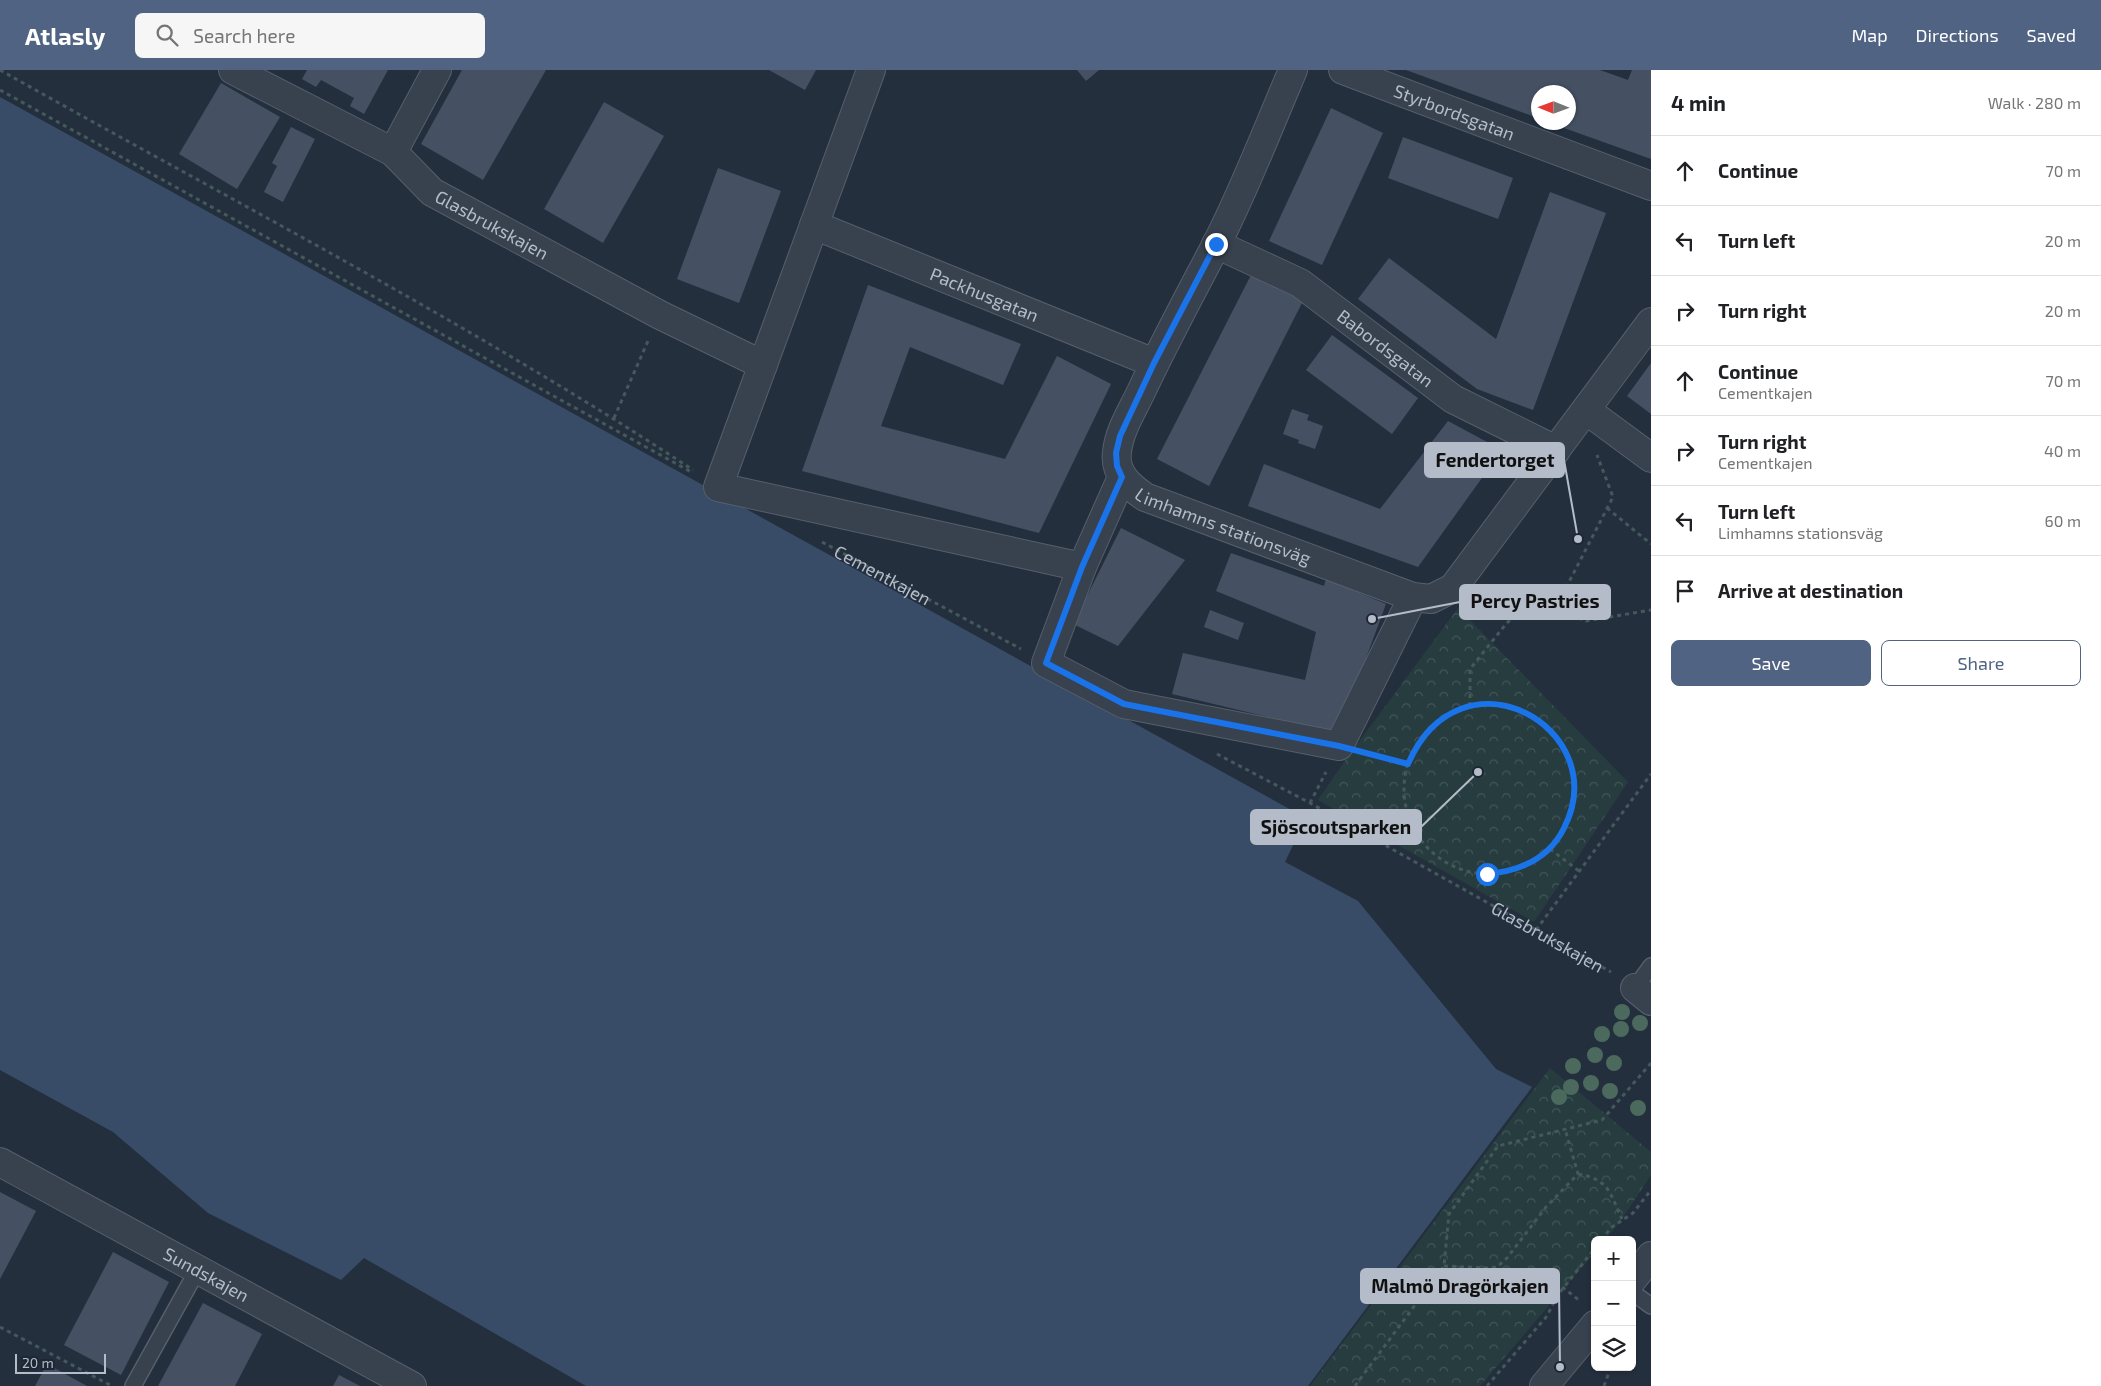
<!DOCTYPE html>
<meta charset="utf-8">
<style>
body{margin:0;font-family:"Exo 2",sans-serif;background:#f6f6f6;color:#202124}
.controls{position:absolute;right:15px;bottom:15px;display:grid;overflow:hidden;border-radius:8px;box-shadow:0 1px 4px #0004}
.controls button{width:45px;height:45px;display:grid;place-items:center;padding:0;border:0;border-bottom:1px solid #e0e0e0;background:#fff;color:#202124;font:25px sans-serif}
.compass{position:absolute;left:1531px;top:15px;width:45px;height:45px;border-radius:50%;background:#fff;box-shadow:0 1px 4px #0004;rotate:271deg}
.scale{position:absolute;left:15px;bottom:12px;width:91px;box-sizing:border-box;padding-left:5px;border:2px solid #b4bcc9;border-top:0;font-size:14px;line-height:18px;white-space:nowrap;color:#b4bcc9;-webkit-text-stroke:4px #1d2633;paint-order:stroke}
.stop{position:absolute;width:15px;height:15px;margin:-11px;border:4px solid #1a73e8;border-radius:50%;background:#fff}
.stop.end{background:#1a73e8;border-color:#fff;box-shadow:0 1px 5px #0008}
.list{margin:0;padding:0;list-style:none}
h2{display:flex;justify-content:space-between;align-items:center;height:65px;margin:0;padding:0 20px;font-size:21px}
h2 small{font-size:16px;font-weight:400;color:#757577}
.list li{display:grid;grid-template-columns:32px 1fr auto;gap:15px;align-items:center;box-sizing:border-box;height:70px;padding:0 20px;border-top:1px solid #e0e0e0}
.list b{display:block;font-size:19px;white-space:nowrap}
.list p{margin:0;font-size:16px;white-space:nowrap;color:#757577}
.list em{font-size:16px;font-style:normal;color:#757577}
.actions{display:flex;gap:10px;padding:15px 20px}
.actions a{flex:1;padding:11px 0;border:1px solid #506383;border-radius:8px;text-align:center;font-size:18px;color:#506383}
.actions .main{background:#506383;color:#fff}
.icon{flex:none;width:28px;height:28px;fill:none;stroke:currentColor;stroke-width:2;stroke-linecap:round;stroke-linejoin:round}
.map{position:relative;flex:none;width:1651px;height:1316px;overflow:hidden}
header{display:flex;align-items:center;gap:30px;box-sizing:border-box;height:70px;padding:0 25px;background:#506383;color:#fff}
header strong{font-size:24px}
nav{display:flex;gap:28px;margin-inline-start:auto;font-size:18px}
.search{width:350px;height:45px;background:#f6f6f6;display:flex;align-items:center;gap:12px;box-sizing:border-box;padding:0 18px;border-radius:8px;color:#757577;font-size:19px}
main{display:flex}
aside{flex:1;background:#fff}
.map>svg:first-child{display:block}
</style>
<header>
<strong>Atlasly</strong>
<div class="search"><svg class="icon" aria-label="search" viewBox="0 0 24 24"><circle cx="10" cy="10" r="6"/><path d="M15 15l6 6"/></svg>Search here</div>
<nav><a>Map</a><a>Directions</a><a>Saved</a></nav>
</header>
<main>
<div class="map">
<svg width="1651" height="1316" viewBox="0 0 1651 1316">
<defs>
<pattern id="park-crowns" width="20" height="18" patternUnits="userSpaceOnUse" patternTransform="scale(1.25)"><rect width="20" height="18" fill="#263c3f"/><path d="M2 6a3 3 0 1 1 6 0M12 15a3 3 0 1 1 6 0" fill="none" stroke="#435659"/></pattern>
</defs>
<rect width="100%" height="100%" fill="#242f3e"/>
<g fill="url(#park-crowns)">
<path d="M1458,538L1628,712L1534,852L1318,730L1344,692Z"/>
<path d="M1550,998L1651,1082V1105L1622,1149L1605,1170H1595V1182L1480,1316H1310Z"/>
</g>
<path fill="#394c67" d="M0,27L1306,748L1285,792L1358,831L1496,999L1532,1017L1308,1316H586L364,1188L341,1210L208,1143L113,1062L0,1000Z"/>
<g fill="#455162">
<path d="M307,0H388L364,44L350,36L354,28L321,10L316,17L302,9Z"/>
<path d="M462,0H546L483,110L421,74Z"/>
<path d="M769,0H816L805,20Z"/>
<path d="M1077,0H1099L1086,11Z"/>
<path d="M1406,0H1600L1628,10L1632,0H1651V89L1550,53L1568,52V22H1538V48Z"/>
<path d="M221,13L280,47L237,119L179,84Z"/>
<path d="M604,32L664,66L603,173L544,139Z"/>
<path d="M1331,38L1383,63L1322,195L1269,171Z"/>
<path d="M291,57L315,69L283,132L264,122L277,96L272,93Z"/>
<path d="M1403,67L1513,108L1498,149L1388,108Z"/>
<path d="M718,98L781,121L739,233L677,209Z"/>
<path d="M1550,122L1606,143L1533,340L1477,319L1358,229L1389,188L1496,269Z"/>
<path d="M1252,203L1304,229L1209,416L1157,389Z"/>
<path d="M868,215L1021,274L1003,315L910,277L881,356L1005,389L1057,286L1111,314L1039,463L802,401Z"/>
<path d="M1332,265L1418,328L1392,364L1306,300Z"/>
<path d="M1651,293V344L1627,326Z"/>
<path d="M1292,339L1309,345L1307,350L1323,356L1315,379L1298,373L1299,370L1283,364Z"/>
<path d="M1448,351L1502,380L1418,497L1248,436L1264,394L1380,439Z"/>
<path d="M1121,458L1185,490L1118,576L1073,554Z"/>
<path d="M1231,483L1324,516L1326,509L1386,534L1338,664L1172,624L1183,583L1305,610L1316,562L1216,521Z"/>
<path d="M1210,540L1244,553L1238,570L1204,557Z"/>
<path d="M0,1122L36,1141L0,1209Z"/>
<path d="M113,1182L169,1212L121,1305L64,1275Z"/>
<path d="M203,1233L262,1264L235,1316H158Z"/>
<path d="M47,1294L87,1316H35Z"/>
<path d="M339,1305L360,1316H333Z"/>
</g>
<g fill="none" stroke-linecap="round" stroke-linejoin="round">
<g stroke="#565f6c" stroke-width="18">
<g id="service">
<path d="M1635,918L1651,896"/>
<path d="M1632,1222L1651,1236"/>
<path d="M133,1316L198,1199"/>
</g>
</g>
<g stroke="#565f6c" stroke-width="30">
<g id="minor">
<path id="s3" d="M233,0L393,82L432,122L660,245L763,295"/>
<path d="M871,0L718,417L1082,497L1046,593L1124,634L1339,676L1413,527"/>
<path id="s4" d="M1293,0C1268,58 1244,121 1215,177C1190,225 1164,273 1141,322C1132,341 1119,361 1117,382C1114,403 1129,416 1145,427L1413,527L1431,529L1453,518L1651,252"/>
<path id="s5" d="M1343,0L1651,116"/>
<path d="M393,82L437,0"/>
<path id="s6" d="M814,155L1154,293"/>
<path id="s7" d="M1216,174L1300,213L1453,329L1556,380"/>
<path d="M1586,340L1651,388"/>
<path d="M1082,497L1122,407"/>
<path d="M1635,918L1651,931"/>
<path id="s8" d="M0,1092L412,1316"/>
</g>
</g>
<g stroke="#565f6c" stroke-width="30">
<g id="tertiary">
<path d="M1632,1210L1651,1186"/>
<path d="M1544,1316L1595,1255"/>
</g>
</g>
<g stroke="#44595c" stroke-width="3" stroke-dasharray="4 4" stroke-linecap="butt">
<path d="M0,0C232,131 470,253 693,400"/>
<path d="M0,20L693,403"/>
<path d="M614,348L648,271"/>
<path d="M1607,438L1651,474"/>
<path id="s1" d="M822,472L1021,579"/>
<path d="M1486,523L1530,530L1586,551L1651,540"/>
<path d="M1555,539L1613,427L1597,385"/>
<circle cx="1489" cy="719" r="85"/>
<path d="M1470,636V599L1506,554L1530,530"/>
<path id="s2" d="M1217,684L1310,733L1611,902"/>
<path d="M1368,684L1408,694"/>
<path d="M1310,733L1326,702"/>
<path d="M1550,779L1579,801"/>
<path d="M1536,860L1651,704"/>
<path d="M1578,1104C1610,1110 1609,1122 1622,1149"/>
<path d="M1601,1170L1612,1157L1633,1143L1651,1120"/>
<path d="M1444,1196L1488,1198L1497,1197L1507,1188L1546,1137L1578,1104L1565,1059"/>
<path d="M1556,1212L1580,1231"/>
<path d="M0,1257L110,1315"/>
<path d="M1355,1316L1444,1196L1449,1144L1498,1076L1602,1050L1651,993"/>
<path d="M1487,1316L1547,1246L1557,1226L1595,1178"/>
<path d="M1604,1316L1611,1297"/>
</g>
<use href="#service" stroke="#38414e" stroke-width="15"/>
<use href="#minor" stroke="#38414e" stroke-width="28"/>
<use href="#tertiary" stroke="#38414e" stroke-width="28"/>
</g>
<g fill="#4b6a5d">
<circle cx="1622" cy="942" r="8"/>
<circle cx="1640" cy="953" r="8"/>
<circle cx="1621" cy="959" r="8"/>
<circle cx="1602" cy="964" r="8"/>
<circle cx="1595" cy="985" r="8"/>
<circle cx="1614" cy="993" r="8"/>
<circle cx="1573" cy="996" r="8"/>
<circle cx="1591" cy="1013" r="8"/>
<circle cx="1571" cy="1017" r="8"/>
<circle cx="1610" cy="1021" r="8"/>
<circle cx="1559" cy="1027" r="8"/>
<circle cx="1638" cy="1038" r="8"/>
</g>
<g fill="none" stroke-linecap="round" stroke-linejoin="round">
<path stroke="#1a73e8" stroke-width="6" d="M1216,174L1154,293L1120,366L1116,383L1117,396L1122,407L1082,497L1046,593L1124,634L1339,676L1408,694C1461,572 1615,658 1564,758C1549,789 1520,801 1487,804"/>
</g>
<g text-anchor="middle" dominant-baseline="central" stroke-width="4" stroke-linejoin="round" paint-order="stroke">
<g font-size="18" fill="#b4bcc9" stroke="#1d2633">
<text stroke="none"><textPath href="#s5" startOffset="119">Styrbordsgatan</textPath></text>
<text stroke="none"><textPath href="#s3" startOffset="304">Glasbrukskajen</textPath></text>
<text stroke="none"><textPath href="#s6" startOffset="184">Packhusgatan</textPath></text>
<text stroke="none"><textPath href="#s7" startOffset="200">Babordsgatan</textPath></text>
<text stroke="none"><textPath href="#s4" startOffset="561">Limhamns stationsväg</textPath></text>
<text stroke="none"><textPath href="#s1" startOffset="69">Cementkajen</textPath></text>
<text stroke="none"><textPath href="#s2" startOffset="378">Glasbrukskajen</textPath></text>
<text stroke="none"><textPath href="#s8" startOffset="235">Sundskajen</textPath></text>
</g>
</g>
<path fill="none" stroke="#b4bcc9" stroke-width="2" d="M1578 469L1564 390M1372 549L1460 532M1478 702L1421 757M1560 1297L1559 1216"/>
<g fill="#b4bcc9" stroke="#1d2633" stroke-width="2">
<circle cx="1578" cy="469" r="5"/>
<circle cx="1372" cy="549" r="5"/>
<circle cx="1478" cy="702" r="5"/>
<circle cx="1560" cy="1297" r="5"/>
</g>
<g fill="#b4bcc9" stroke="#b4bcc9" stroke-width="2">
<rect x="1425" y="373" width="139" height="34" rx="5"/>
<rect x="1460" y="515" width="150" height="34" rx="5"/>
<rect x="1251" y="740" width="170" height="34" rx="5"/>
<rect x="1361" y="1199" width="198" height="34" rx="5"/>
</g>
<g font-size="19" text-anchor="middle" font-weight="bold" fill="#111">
<text x="1495" y="397">Fendertorget</text>
<text x="1535" y="538">Percy Pastries</text>
<text x="1336" y="764">Sjöscoutsparken</text>
<text x="1460" y="1223">Malmö Dragörkajen</text>
</g>
</svg>
<div class="controls">
<button>+</button>
<button>−</button>
<button><svg class="icon" aria-label="layers" viewBox="0 0 24 24"><path d="M12 4l9 5-9 5-9-5zM3 14l9 5 9-5"/></svg></button>
</div>
<svg class="compass" viewBox="-18 -18 36 36"><path d="M0-13l5 13h-10z" fill="#e53935"/><path d="M0 13l5-13h-10z" fill="#757577"/></svg>
<div class="scale">20 m</div>
<div class="stop" style="left:1487px;top:804px"></div>
<div class="stop end" style="left:1216px;top:174px"></div>
</div>
<aside>
<h2>4 min<small>Walk · 280 m</small></h2>
<ul class="list">
<li><svg class="icon" aria-label="ahead" viewBox="0 0 24 24"><path d="M12 20V5M6 11l6-6 6 6"/></svg><div><b>Continue</b></div><em>70 m</em></li>
<li><svg class="icon" aria-label="left" viewBox="0 0 24 24"><path d="M17 20v-9H6M10 6l-5 5 5 5"/></svg><div><b>Turn left</b></div><em>20 m</em></li>
<li><svg class="icon" aria-label="right" viewBox="0 0 24 24"><path d="M7 20v-9h11M14 6l5 5-5 5"/></svg><div><b>Turn right</b></div><em>20 m</em></li>
<li><svg class="icon" aria-label="ahead" viewBox="0 0 24 24"><path d="M12 20V5M6 11l6-6 6 6"/></svg><div><b>Continue</b><p>Cementkajen</p></div><em>70 m</em></li>
<li><svg class="icon" aria-label="right" viewBox="0 0 24 24"><path d="M7 20v-9h11M14 6l5 5-5 5"/></svg><div><b>Turn right</b><p>Cementkajen</p></div><em>40 m</em></li>
<li><svg class="icon" aria-label="left" viewBox="0 0 24 24"><path d="M17 20v-9H6M10 6l-5 5 5 5"/></svg><div><b>Turn left</b><p>Limhamns stationsväg</p></div><em>60 m</em></li>
<li><svg class="icon" aria-label="arrive" viewBox="0 0 24 24"><path d="M6 21V4h12l-3 4 3 4H6"/></svg><div><b>Arrive at destination</b></div></li>
</ul>
<div class="actions"><a class="main">Save</a><a>Share</a></div>
</aside>
</main>
